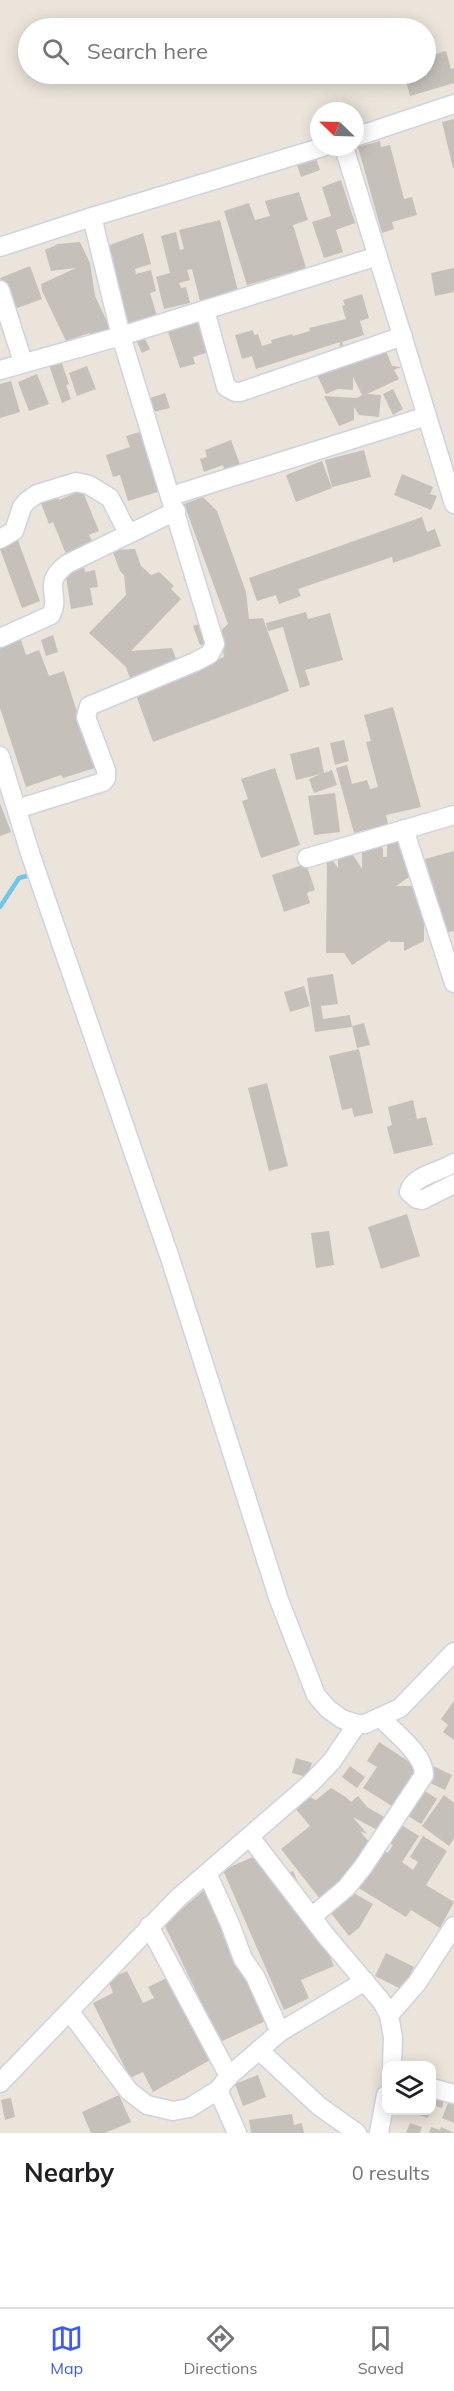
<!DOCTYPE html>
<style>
body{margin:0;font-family:Mulish,sans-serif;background:#f2f2f2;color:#202124}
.controls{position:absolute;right:18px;bottom:18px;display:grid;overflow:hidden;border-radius:12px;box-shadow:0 3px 15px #0003}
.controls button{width:54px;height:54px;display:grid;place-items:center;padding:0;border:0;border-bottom:2px solid #e0e0e0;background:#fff;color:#202124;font:30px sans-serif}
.compass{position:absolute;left:310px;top:102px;width:54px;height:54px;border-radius:50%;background:#fff;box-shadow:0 3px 15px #0003;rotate:293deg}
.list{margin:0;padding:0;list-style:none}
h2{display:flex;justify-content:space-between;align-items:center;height:78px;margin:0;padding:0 24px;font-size:26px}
h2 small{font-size:20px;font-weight:400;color:#757577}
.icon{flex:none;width:33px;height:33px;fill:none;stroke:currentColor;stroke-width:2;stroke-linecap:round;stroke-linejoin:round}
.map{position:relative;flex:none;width:454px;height:2133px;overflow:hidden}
.search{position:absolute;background:#fff;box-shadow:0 3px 15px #0003;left:18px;right:18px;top:18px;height:66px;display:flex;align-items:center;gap:15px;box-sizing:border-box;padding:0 21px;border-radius:33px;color:#757577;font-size:22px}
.sheet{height:174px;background:#fff}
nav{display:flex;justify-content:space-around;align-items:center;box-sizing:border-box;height:84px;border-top:2px solid #e0e0e0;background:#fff;font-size:16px;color:#757577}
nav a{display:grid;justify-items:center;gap:3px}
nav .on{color:#3f5bf2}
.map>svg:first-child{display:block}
</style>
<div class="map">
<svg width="454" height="2133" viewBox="0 0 454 2133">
<rect width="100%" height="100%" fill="#eae4da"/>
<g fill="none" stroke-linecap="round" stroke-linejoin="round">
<path stroke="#70c5e9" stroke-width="4.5" d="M0,907L19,878L30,875"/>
</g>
<g fill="#c5c0ba">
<path d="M446,51L451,69L454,68V83L410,96L406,81L427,75L426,57Z"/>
<path d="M454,119V168H453L442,122Z"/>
<path d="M380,141L381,147L390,145L404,199L412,197L417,215L392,222L394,229L382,233L358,147Z"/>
<path d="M316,159L320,170L301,177L297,165Z"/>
<path d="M341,180L355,223L336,230L343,252L324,258L312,222L331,216L322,187Z"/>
<path d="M299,192L308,220L293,225L306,268L247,285L224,211L249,203L255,220L270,216L265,201Z"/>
<path d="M220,220L238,291L200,301L192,269L187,270L190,280L179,283L181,288L186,287L190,303L164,309L156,277L170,273L161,236L176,232L180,250L184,249L179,230Z"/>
<path d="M143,233L151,264L135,269L136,274L151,270L156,291L150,293L157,316L125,325L104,247Z"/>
<path d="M80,242L90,263L95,296L112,332L91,337L89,333L66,341L42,291L41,284L76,268L51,271L45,250L58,244Z"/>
<path d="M30,266L42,299L12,310L0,278Z"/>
<path d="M454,268V292L435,296L431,273Z"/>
<path d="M362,294L369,318L360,321L364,335L342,342L351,361L363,360V349L384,346L392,366L401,367L394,370L399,379L367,394L381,395L379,417L359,415L354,407V420L339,426L324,396L357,398L362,395L353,377V390L338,389L326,394L311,362L339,354L340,342L256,369L252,356L242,359L235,335L253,330L254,335L258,334L262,346L272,343L271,340L292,334L293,336L310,331L309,328L346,319L342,306L345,305L343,300Z"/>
<path d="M200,315L212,351L193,357L195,364L180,368L166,326Z"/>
<path d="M144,337L150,349L142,353L136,340Z"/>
<path d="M61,361L69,384L66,385L71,399L62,403L49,365Z"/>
<path d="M87,366L96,389L77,396L69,373Z"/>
<path d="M37,374L49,404L29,411L18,382Z"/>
<path d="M11,381L20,412L0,418V384Z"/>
<path d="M393,389L403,409L393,415L383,394Z"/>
<path d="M165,393L170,408L154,412L150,398Z"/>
<path d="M143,431L161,491L128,501L120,475L113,477L106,455L130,447L126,436Z"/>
<path d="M231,440L241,467L225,472L223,465L204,472L200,459L207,457L205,450Z"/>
<path d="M364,450L371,477L332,487L325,460Z"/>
<path d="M322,461L332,488L296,502L286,475Z"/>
<path d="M402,474L433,487L430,494L437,496L431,510L394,495Z"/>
<path d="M82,490L99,531L89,535L93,543L66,554L53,522L49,524L39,498L55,491L59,500Z"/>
<path d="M203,497L217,511L246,592L249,619L263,618L289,691L153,742L126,667L89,633L126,595L124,575L120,571L112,550L135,549L141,566L151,575L159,572L174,586L171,589L181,599L131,651L172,648L181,673L224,657L222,643L200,645L193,626L202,623L215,636L228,624L184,504Z"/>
<path d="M422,517L427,532L435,529L441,546L393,563L392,557L298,589L301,596L279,604L276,595L257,601L249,578Z"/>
<path d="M15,532L40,601L22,608L0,549V537Z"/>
<path d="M83,561L85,572L95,570L98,587L90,588L93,605L71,609L64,564Z"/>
<path d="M306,612L308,619L330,613L343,660L305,670L310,685L300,688L283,627L268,631L266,623Z"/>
<path d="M53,635L58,652L46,656L41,640Z"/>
<path d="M20,637L26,655L39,650L49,676L64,671L95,768L63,778L61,775L26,787L0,708V643Z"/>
<path d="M393,707L421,807L386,815L388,824L354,833L336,768L347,765L352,784L367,780L370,789L378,787L366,742L371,741L364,715Z"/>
<path d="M344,740L349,761L335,765L330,743Z"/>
<path d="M319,747L324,773L332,770L337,785L314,793L309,779L321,774L296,780L290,754Z"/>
<path d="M275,768L300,845L261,858L242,801L248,799L241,779Z"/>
<path d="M335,793L340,832L314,835L308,796Z"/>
<path d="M0,803L11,832L0,836Z"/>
<path d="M396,837L409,858V877L396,886H424V941L404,951V942H390V940L352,965L344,953H326L327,860L331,858L338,868V852H351L362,869V850L377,840L383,849V857H387V843Z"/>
<path d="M454,851V931L445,933L425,859Z"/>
<path d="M306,864L315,890L307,893L310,903L284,912L272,875Z"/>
<path d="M333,974L338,1004L321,1006L323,1019L350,1015L352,1027L315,1032L307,978Z"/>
<path d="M304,986L310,1006L290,1012L284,992Z"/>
<path d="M364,1023L370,1045L357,1048L352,1026Z"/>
<path d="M359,1049L373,1113L354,1117L352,1108L342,1110L329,1056Z"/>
<path d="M267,1083L288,1166L269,1171L248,1088Z"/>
<path d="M413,1100L417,1119L426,1117L433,1145L394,1154L387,1127L392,1125L388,1107Z"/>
<path d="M407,1214L420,1256L381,1269L368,1227Z"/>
<path d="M329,1231L334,1265L316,1268L311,1233Z"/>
<path d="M454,1701V1740L443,1732L448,1725L441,1719Z"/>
<path d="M379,1742L419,1768L410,1781L437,1799L421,1824L363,1788L377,1767L367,1761Z"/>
<path d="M296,1758L312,1763L307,1777L292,1773Z"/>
<path d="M431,1765L452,1775L445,1790L424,1780Z"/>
<path d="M350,1766L365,1777L357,1788L342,1777Z"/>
<path d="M331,1788L346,1797L351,1802L358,1796L367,1807L386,1818L379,1831L353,1817L367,1834L360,1831L369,1842L343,1887L373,1904L359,1928L349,1936L281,1849L310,1826L295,1808L310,1797L316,1800Z"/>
<path d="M444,1795L454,1803V1838L449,1846L422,1826Z"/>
<path d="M392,1819L419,1836L402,1862L413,1870L418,1862L410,1857L423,1836L447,1851L426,1885L454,1902L440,1928L411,1910L406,1917L352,1884L376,1846L388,1853L393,1845L380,1838Z"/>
<path d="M265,1852L276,1879L293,1871L334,1966L301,1980L309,1998L284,2010L223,1870Z"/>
<path d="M208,1887L270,2019L220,2042L164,1924Z"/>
<path d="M386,1953L414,1967L403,1990L375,1976Z"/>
<path d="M127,1971L143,2003L154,1998L148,1987L175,1974L184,2010L210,2060L153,2092L143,2072L130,2078L93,2003L113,1993L108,1980Z"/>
<path d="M258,2075L266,2097L243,2106L235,2084Z"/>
<path d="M432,2081L448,2086L442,2108L432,2105Z"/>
<path d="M454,2088V2123L442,2118Z"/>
<path d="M119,2095L131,2122L105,2133H91L82,2112Z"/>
<path d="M11,2098L15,2117L5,2120L1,2100Z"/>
<path d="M404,2110H430L428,2118Z"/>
<path d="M292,2114L294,2125L302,2123L304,2133H251L249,2120Z"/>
<path d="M410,2123L422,2127L420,2133H406Z"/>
<path d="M431,2127L440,2130L441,2127L454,2133H429Z"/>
</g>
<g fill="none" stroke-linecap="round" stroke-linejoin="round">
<g stroke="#cfd2e1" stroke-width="21">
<g id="minor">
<path d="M355,137L454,104"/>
<path d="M344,147L454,504"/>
<path d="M0,247L92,217L323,147"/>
<path d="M0,290L23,362"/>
<path d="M205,310L226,387L235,392H240L403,336"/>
<path d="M0,370L121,336L378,256"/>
<path d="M171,496L427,416"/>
<path d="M0,539L14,531L22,507L27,501L37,494L76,482L89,485L110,498L128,533"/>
<path d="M0,638L51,615C62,593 40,585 67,564L176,511"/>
<path d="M0,756L31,856L170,1258L279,1600L316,1695L328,1709L342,1719L357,1724H365L400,1708L454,1652"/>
<path d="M17,809L103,782L106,778V770L86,717L89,706L195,662L210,654L215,644L121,336L92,217"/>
<path d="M404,829L454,983"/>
<path d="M307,858L454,815"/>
<path d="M454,1163C440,1172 413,1175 409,1192L417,1199L422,1200L454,1184"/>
<path d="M250,1837L327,1937L382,2002L389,2015L393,2038L392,2066"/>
<path d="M207,1873L230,1924L243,1959L255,1976L280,2032"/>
<path d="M313,1916L346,1888L363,1867L424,1775C425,1755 394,1732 381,1718"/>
<path d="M149,1926L229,2076"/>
<path d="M70,2012L129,2091L147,2105L173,2111L189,2108L218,2090L237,2133"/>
<path d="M389,2015L417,1983L454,1926"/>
<path d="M259,2050L280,2032L365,1981"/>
<path d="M0,2083L177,1899L311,1783L332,1761L357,1724"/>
<path d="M432,2088L454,2094"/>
<path d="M218,2090L229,2076L259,2050L319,2106L357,2133"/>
<path d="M379,2133L386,2095"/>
</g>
</g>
<use href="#minor" stroke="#fff" stroke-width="18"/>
</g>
</svg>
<div class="controls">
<button><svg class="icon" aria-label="layers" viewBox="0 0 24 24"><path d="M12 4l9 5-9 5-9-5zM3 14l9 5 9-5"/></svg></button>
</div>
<svg class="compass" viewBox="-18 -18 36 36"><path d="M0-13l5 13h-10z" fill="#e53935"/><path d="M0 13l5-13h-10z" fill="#757577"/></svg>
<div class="search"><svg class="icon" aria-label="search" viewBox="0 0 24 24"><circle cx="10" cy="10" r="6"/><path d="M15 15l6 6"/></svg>Search here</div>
</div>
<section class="sheet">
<h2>Nearby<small>0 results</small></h2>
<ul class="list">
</ul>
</section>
<nav>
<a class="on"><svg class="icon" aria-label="map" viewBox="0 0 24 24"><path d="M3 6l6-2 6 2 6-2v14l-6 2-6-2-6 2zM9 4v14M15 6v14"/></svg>Map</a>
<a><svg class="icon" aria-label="directions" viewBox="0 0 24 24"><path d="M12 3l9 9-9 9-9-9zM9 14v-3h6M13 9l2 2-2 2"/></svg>Directions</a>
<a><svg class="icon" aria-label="saved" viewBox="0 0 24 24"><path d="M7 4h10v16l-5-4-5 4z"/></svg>Saved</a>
</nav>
